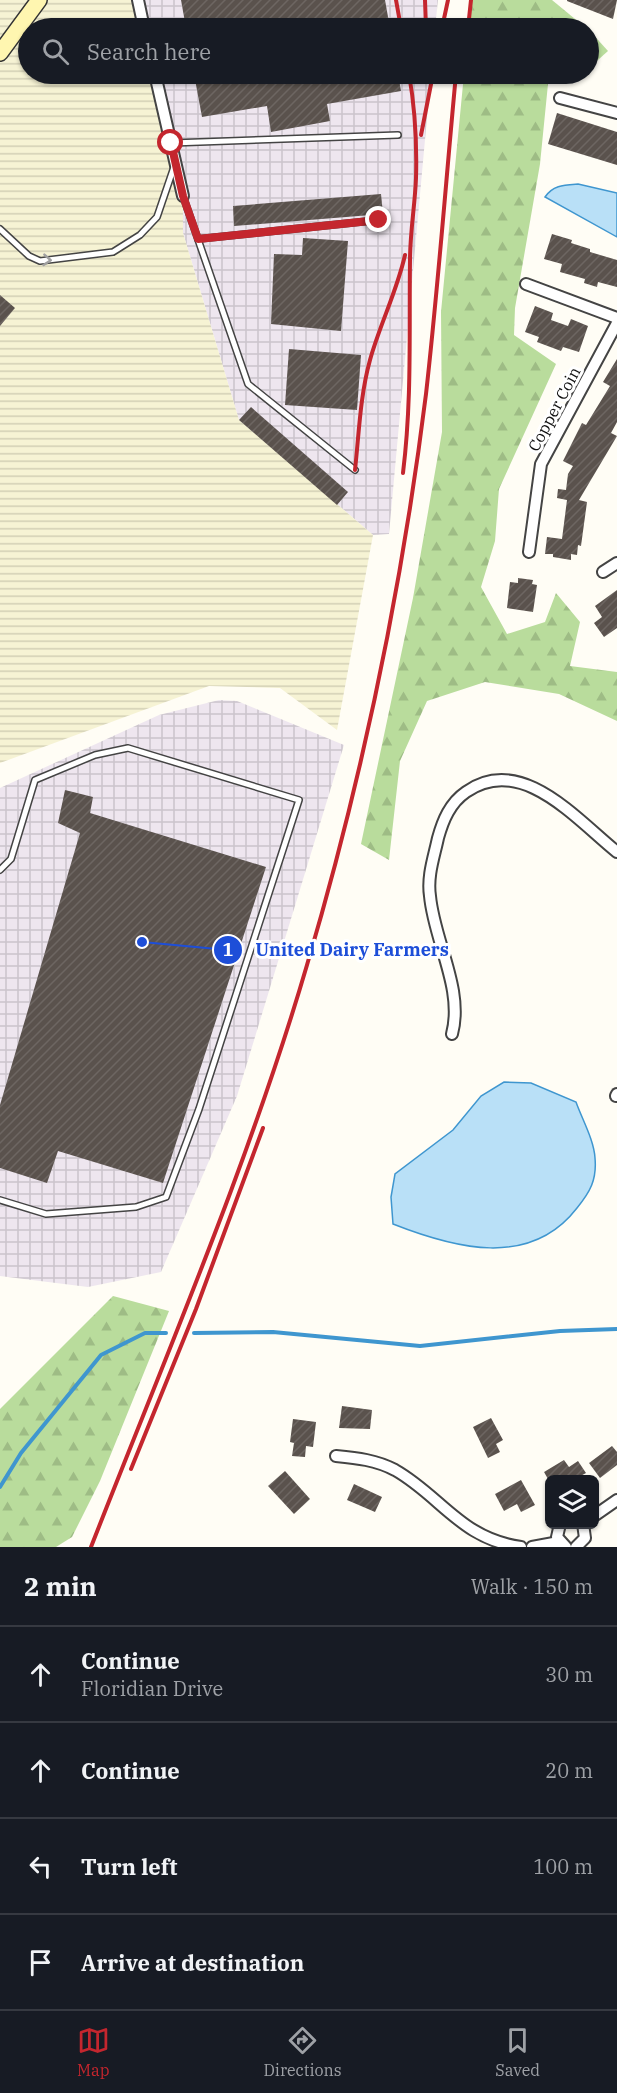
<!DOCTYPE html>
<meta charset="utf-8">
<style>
body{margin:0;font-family:"IBM Plex Serif",serif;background:#242831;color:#f1f3f6}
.controls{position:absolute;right:18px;bottom:18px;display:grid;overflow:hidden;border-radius:9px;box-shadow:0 2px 4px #0004}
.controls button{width:54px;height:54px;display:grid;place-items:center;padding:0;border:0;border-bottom:2px solid #363941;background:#171b24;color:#f1f3f6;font:30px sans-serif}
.stop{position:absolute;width:18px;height:18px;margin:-14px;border:4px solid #c4262e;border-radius:50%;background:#fff}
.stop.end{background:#c4262e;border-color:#fff;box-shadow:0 2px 6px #0008}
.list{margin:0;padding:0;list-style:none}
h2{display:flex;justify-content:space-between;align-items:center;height:78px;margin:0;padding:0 24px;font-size:26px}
h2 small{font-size:20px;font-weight:400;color:#9ea1a6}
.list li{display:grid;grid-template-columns:39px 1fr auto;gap:18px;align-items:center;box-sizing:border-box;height:96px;padding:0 24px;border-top:2px solid #363941}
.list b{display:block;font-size:22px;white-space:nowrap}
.list p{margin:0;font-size:20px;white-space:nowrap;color:#9ea1a6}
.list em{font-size:20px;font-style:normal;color:#9ea1a6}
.icon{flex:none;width:33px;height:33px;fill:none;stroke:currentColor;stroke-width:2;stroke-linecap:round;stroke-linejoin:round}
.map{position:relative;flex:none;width:617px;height:1547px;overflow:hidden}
.search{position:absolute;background:#171b24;box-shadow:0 2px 4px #0004;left:18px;right:18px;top:18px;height:66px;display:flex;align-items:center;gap:15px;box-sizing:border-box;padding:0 21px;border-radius:33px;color:#9ea1a6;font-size:22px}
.sheet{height:462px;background:#171b24}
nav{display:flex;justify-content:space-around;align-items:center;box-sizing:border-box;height:84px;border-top:2px solid #363941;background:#171b24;font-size:16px;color:#9ea1a6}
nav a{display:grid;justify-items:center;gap:3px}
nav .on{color:#c4262e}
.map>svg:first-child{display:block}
</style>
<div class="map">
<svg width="617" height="1547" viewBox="0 0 617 1547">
<defs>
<pattern id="industrial-grid" width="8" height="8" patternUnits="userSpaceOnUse" patternTransform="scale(1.5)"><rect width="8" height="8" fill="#eee6ef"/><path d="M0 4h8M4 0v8" fill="none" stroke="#cbc4cc"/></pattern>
<pattern id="farmland-rules" width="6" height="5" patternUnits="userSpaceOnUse" patternTransform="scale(1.5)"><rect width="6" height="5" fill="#f6f3d4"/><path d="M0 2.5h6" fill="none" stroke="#d2cfb5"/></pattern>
<pattern id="forest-firs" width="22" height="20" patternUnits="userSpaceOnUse" patternTransform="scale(1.5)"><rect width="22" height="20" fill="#b9dc9c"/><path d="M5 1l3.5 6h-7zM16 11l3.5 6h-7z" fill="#9ebc85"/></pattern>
<pattern id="building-hatch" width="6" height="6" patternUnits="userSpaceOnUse" patternTransform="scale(1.5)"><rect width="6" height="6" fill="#5a524d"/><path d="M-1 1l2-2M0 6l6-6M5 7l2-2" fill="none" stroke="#6d6662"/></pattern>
</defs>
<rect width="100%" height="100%" fill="#fffdf5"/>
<g fill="url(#industrial-grid)">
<path d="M138,0H438L435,28H144Z"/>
<path d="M155,74H431L389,534L373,535L239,420L183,233V196Z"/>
<path d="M219,700L237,701L344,745L237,1096L161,1272L88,1287L0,1276V788L159,715Z"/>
</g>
<path fill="url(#farmland-rules)" d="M0,0H138L144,28H28V74H155L183,196V233L239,420L373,535L337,730L280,688L209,686L0,763Z"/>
<g fill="url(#forest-firs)">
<path d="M471,0H552L586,28H468Z"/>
<path d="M589,30L608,51L589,68H588Z"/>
<path d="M464,74H549L540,164L515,308L514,335L556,364L499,489L495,541L481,587L507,634L545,622L556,593L580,622L570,666L617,672V721L559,694L485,682L427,701L400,761L389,860L361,844L413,598L442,432L441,312Z"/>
<path d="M113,1296L169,1311L100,1481L72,1537L56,1547H0V1409Z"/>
</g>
<g fill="#b9e0f7" stroke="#3f96cf" stroke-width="1.5">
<path d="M578,184L617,193V237L545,197C553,185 564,185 578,184Z"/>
<path d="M504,1082L531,1083L576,1102C582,1119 594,1140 595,1158C597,1180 590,1192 577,1208C530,1269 454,1248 393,1224L391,1197L395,1174L453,1130L481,1096Z"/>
</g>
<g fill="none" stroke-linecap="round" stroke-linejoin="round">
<g stroke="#3f96cf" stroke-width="4">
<path d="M194,1333L273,1332L420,1346L560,1331L617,1329"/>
<path d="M0,1487L21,1453L101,1355L145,1333H166"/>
</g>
</g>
<g fill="url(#building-hatch)">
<path d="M181,0H385L390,28H186Z"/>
<path d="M617,0L613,19L567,1V0Z"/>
<path d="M194,74H398L401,91L327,104L330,121L271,132L267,106L202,117Z"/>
<path d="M557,113L617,132V165L548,144Z"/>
<path d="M381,194L383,214L234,226L233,206Z"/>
<path d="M552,234L572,240L571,243L590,249V252L617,260V287L598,282L597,287L584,283L585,279L560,272L562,264L544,259Z"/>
<path d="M303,238L348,241L341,331L271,324L274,254L302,255Z"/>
<path d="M0,295L15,308L0,326Z"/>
<path d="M535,306L553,313L551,320L568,326L571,319L588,326L579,352L563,347L561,351L537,342L539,337L525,332Z"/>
<path d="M289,349L361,355L357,410L285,405Z"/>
<path d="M617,359V422L611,433L617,436L579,500L587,502L581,546L578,545L577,555L571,554V560L553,557V554H545L547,537L562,539L567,500L557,498L558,489L566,490L568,474L573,466L563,461L582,423L586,425L610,386L603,382Z"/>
<path d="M251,407L348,492L337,505L239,420Z"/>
<path d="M518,578L533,580L532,584L537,585L533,612L507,608L510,582L518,583Z"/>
<path d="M617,590V628L604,637L594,623L602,617L595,606Z"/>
<path d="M65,790L93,797L90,813L266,867L163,1183L58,1151L47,1183L0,1168V1105L80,833L58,823Z"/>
<path d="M342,1406L372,1410L370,1429L339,1428Z"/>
<path d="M491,1418L503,1440L496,1444L500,1452L488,1458L473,1427Z"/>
<path d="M293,1419L316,1422L313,1447L306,1446L305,1457L292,1456L294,1443L290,1442Z"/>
<path d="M612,1446L617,1452V1465L600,1478L589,1463Z"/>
<path d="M564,1460L569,1467L578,1461L586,1473L575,1479H548L544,1472Z"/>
<path d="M285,1471L310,1499L294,1514L268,1486Z"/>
<path d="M521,1480L535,1505L521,1512L517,1504L504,1511L495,1494Z"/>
<path d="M354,1484L382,1497L375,1512L347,1500Z"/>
</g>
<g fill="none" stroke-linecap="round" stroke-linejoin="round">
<g stroke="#444" stroke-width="8">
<g id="service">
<path d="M172,143L398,135"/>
<path d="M183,196L248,384L355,470"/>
<path d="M0,229L29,256L40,261L113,252L140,235L157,217L174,167"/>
<path d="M198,239L379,220"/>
<path d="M0,870L11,859L35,780L95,755L128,748L299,800L199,1109L166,1197L136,1207L46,1214L0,1200"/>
</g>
</g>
<g stroke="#444" stroke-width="14">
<g id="minor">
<path d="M138,0L144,28"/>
<path d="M155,74L183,196"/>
<path d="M560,98L617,113"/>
<path d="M526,284L617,318"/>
<path d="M529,552L541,464L617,323"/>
<path d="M603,572L617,563"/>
<path d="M452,1034C464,989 434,941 430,896C427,876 434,857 438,838C443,820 450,803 466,792C521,753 576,819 617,852"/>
<path d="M616,1096L617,1094"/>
<path d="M336,1456C357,1458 376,1460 395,1470C441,1496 461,1539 521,1547"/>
<path d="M594,1516L617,1500"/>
<path d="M560,1524L557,1537L566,1547"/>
<path d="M532,1547L559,1542"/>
<path d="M576,1547L585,1538L583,1524"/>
</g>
</g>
<g stroke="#333" stroke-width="18">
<path id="secondary" d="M0,53L39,0"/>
</g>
<use href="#service" stroke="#fff" stroke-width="5"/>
<use href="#minor" stroke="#fff" stroke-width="10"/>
<use href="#secondary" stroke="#fff6b0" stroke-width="15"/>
<g stroke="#c4262e" stroke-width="4">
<path d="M396,0L401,28"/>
<path d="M425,0L426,28"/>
<path d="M442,28L448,0"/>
<path d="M468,28L471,0"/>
<path d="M421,135L433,74"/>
<path d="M355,470C359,434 360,396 370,360C380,324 397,291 405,255"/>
<path d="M403,473C412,400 409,333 410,260C410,232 415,205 416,178C417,143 415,108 409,74"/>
<path d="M131,1469L196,1309L263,1128"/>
<path d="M91,1547C166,1355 249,1163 307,965C362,779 402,587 426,394C438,288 446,180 456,74"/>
</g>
</g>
<defs><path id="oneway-chevron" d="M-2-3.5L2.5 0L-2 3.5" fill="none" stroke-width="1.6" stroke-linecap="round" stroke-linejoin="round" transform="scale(1.5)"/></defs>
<use stroke="#a0a0a0" href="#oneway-chevron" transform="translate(47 260) rotate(4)"/>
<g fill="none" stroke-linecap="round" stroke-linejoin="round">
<path stroke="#c4262e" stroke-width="8" d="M171,143L183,196L198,239L379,220"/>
</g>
<g text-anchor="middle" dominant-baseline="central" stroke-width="6" stroke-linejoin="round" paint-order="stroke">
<g font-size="16" fill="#111" stroke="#fff">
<text transform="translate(554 409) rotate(-62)">Copper Coin</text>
</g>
</g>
<path fill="none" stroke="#1d4ed8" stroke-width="2" d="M142 942L228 950"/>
<g fill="#1d4ed8" stroke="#fff" stroke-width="2">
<circle cx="142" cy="942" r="6"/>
<circle cx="228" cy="950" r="15"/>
</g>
<g font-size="18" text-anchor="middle" font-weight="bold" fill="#fff">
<text x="228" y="956">1</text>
</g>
<g font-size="18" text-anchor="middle" font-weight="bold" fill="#1d4ed8" stroke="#fff" stroke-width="6" stroke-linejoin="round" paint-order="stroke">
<text x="352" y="956">United Dairy Farmers</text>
</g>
</svg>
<div class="controls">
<button><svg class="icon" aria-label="layers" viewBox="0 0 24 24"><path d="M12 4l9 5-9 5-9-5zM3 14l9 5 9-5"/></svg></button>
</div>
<div class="stop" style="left:171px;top:143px"></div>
<div class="stop end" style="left:379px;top:220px"></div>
<div class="search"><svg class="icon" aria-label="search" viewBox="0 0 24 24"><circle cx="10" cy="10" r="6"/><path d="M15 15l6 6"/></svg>Search here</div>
</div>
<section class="sheet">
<h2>2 min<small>Walk · 150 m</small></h2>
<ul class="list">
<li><svg class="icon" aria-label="ahead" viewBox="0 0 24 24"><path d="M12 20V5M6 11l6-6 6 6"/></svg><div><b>Continue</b><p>Floridian Drive</p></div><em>30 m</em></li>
<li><svg class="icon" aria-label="ahead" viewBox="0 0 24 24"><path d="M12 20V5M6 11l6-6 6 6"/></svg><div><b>Continue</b></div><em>20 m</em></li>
<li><svg class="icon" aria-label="left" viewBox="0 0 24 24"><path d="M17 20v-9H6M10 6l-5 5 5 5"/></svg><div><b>Turn left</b></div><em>100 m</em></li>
<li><svg class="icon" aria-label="arrive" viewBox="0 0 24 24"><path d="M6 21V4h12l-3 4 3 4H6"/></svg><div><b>Arrive at destination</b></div></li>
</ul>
</section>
<nav>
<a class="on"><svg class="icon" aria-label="map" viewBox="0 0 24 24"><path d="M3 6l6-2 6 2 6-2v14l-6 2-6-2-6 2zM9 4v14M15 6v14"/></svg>Map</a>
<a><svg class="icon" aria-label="directions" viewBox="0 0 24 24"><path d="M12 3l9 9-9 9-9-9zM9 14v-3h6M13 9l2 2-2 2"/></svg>Directions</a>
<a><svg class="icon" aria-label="saved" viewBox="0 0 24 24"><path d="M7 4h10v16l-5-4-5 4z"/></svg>Saved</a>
</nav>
